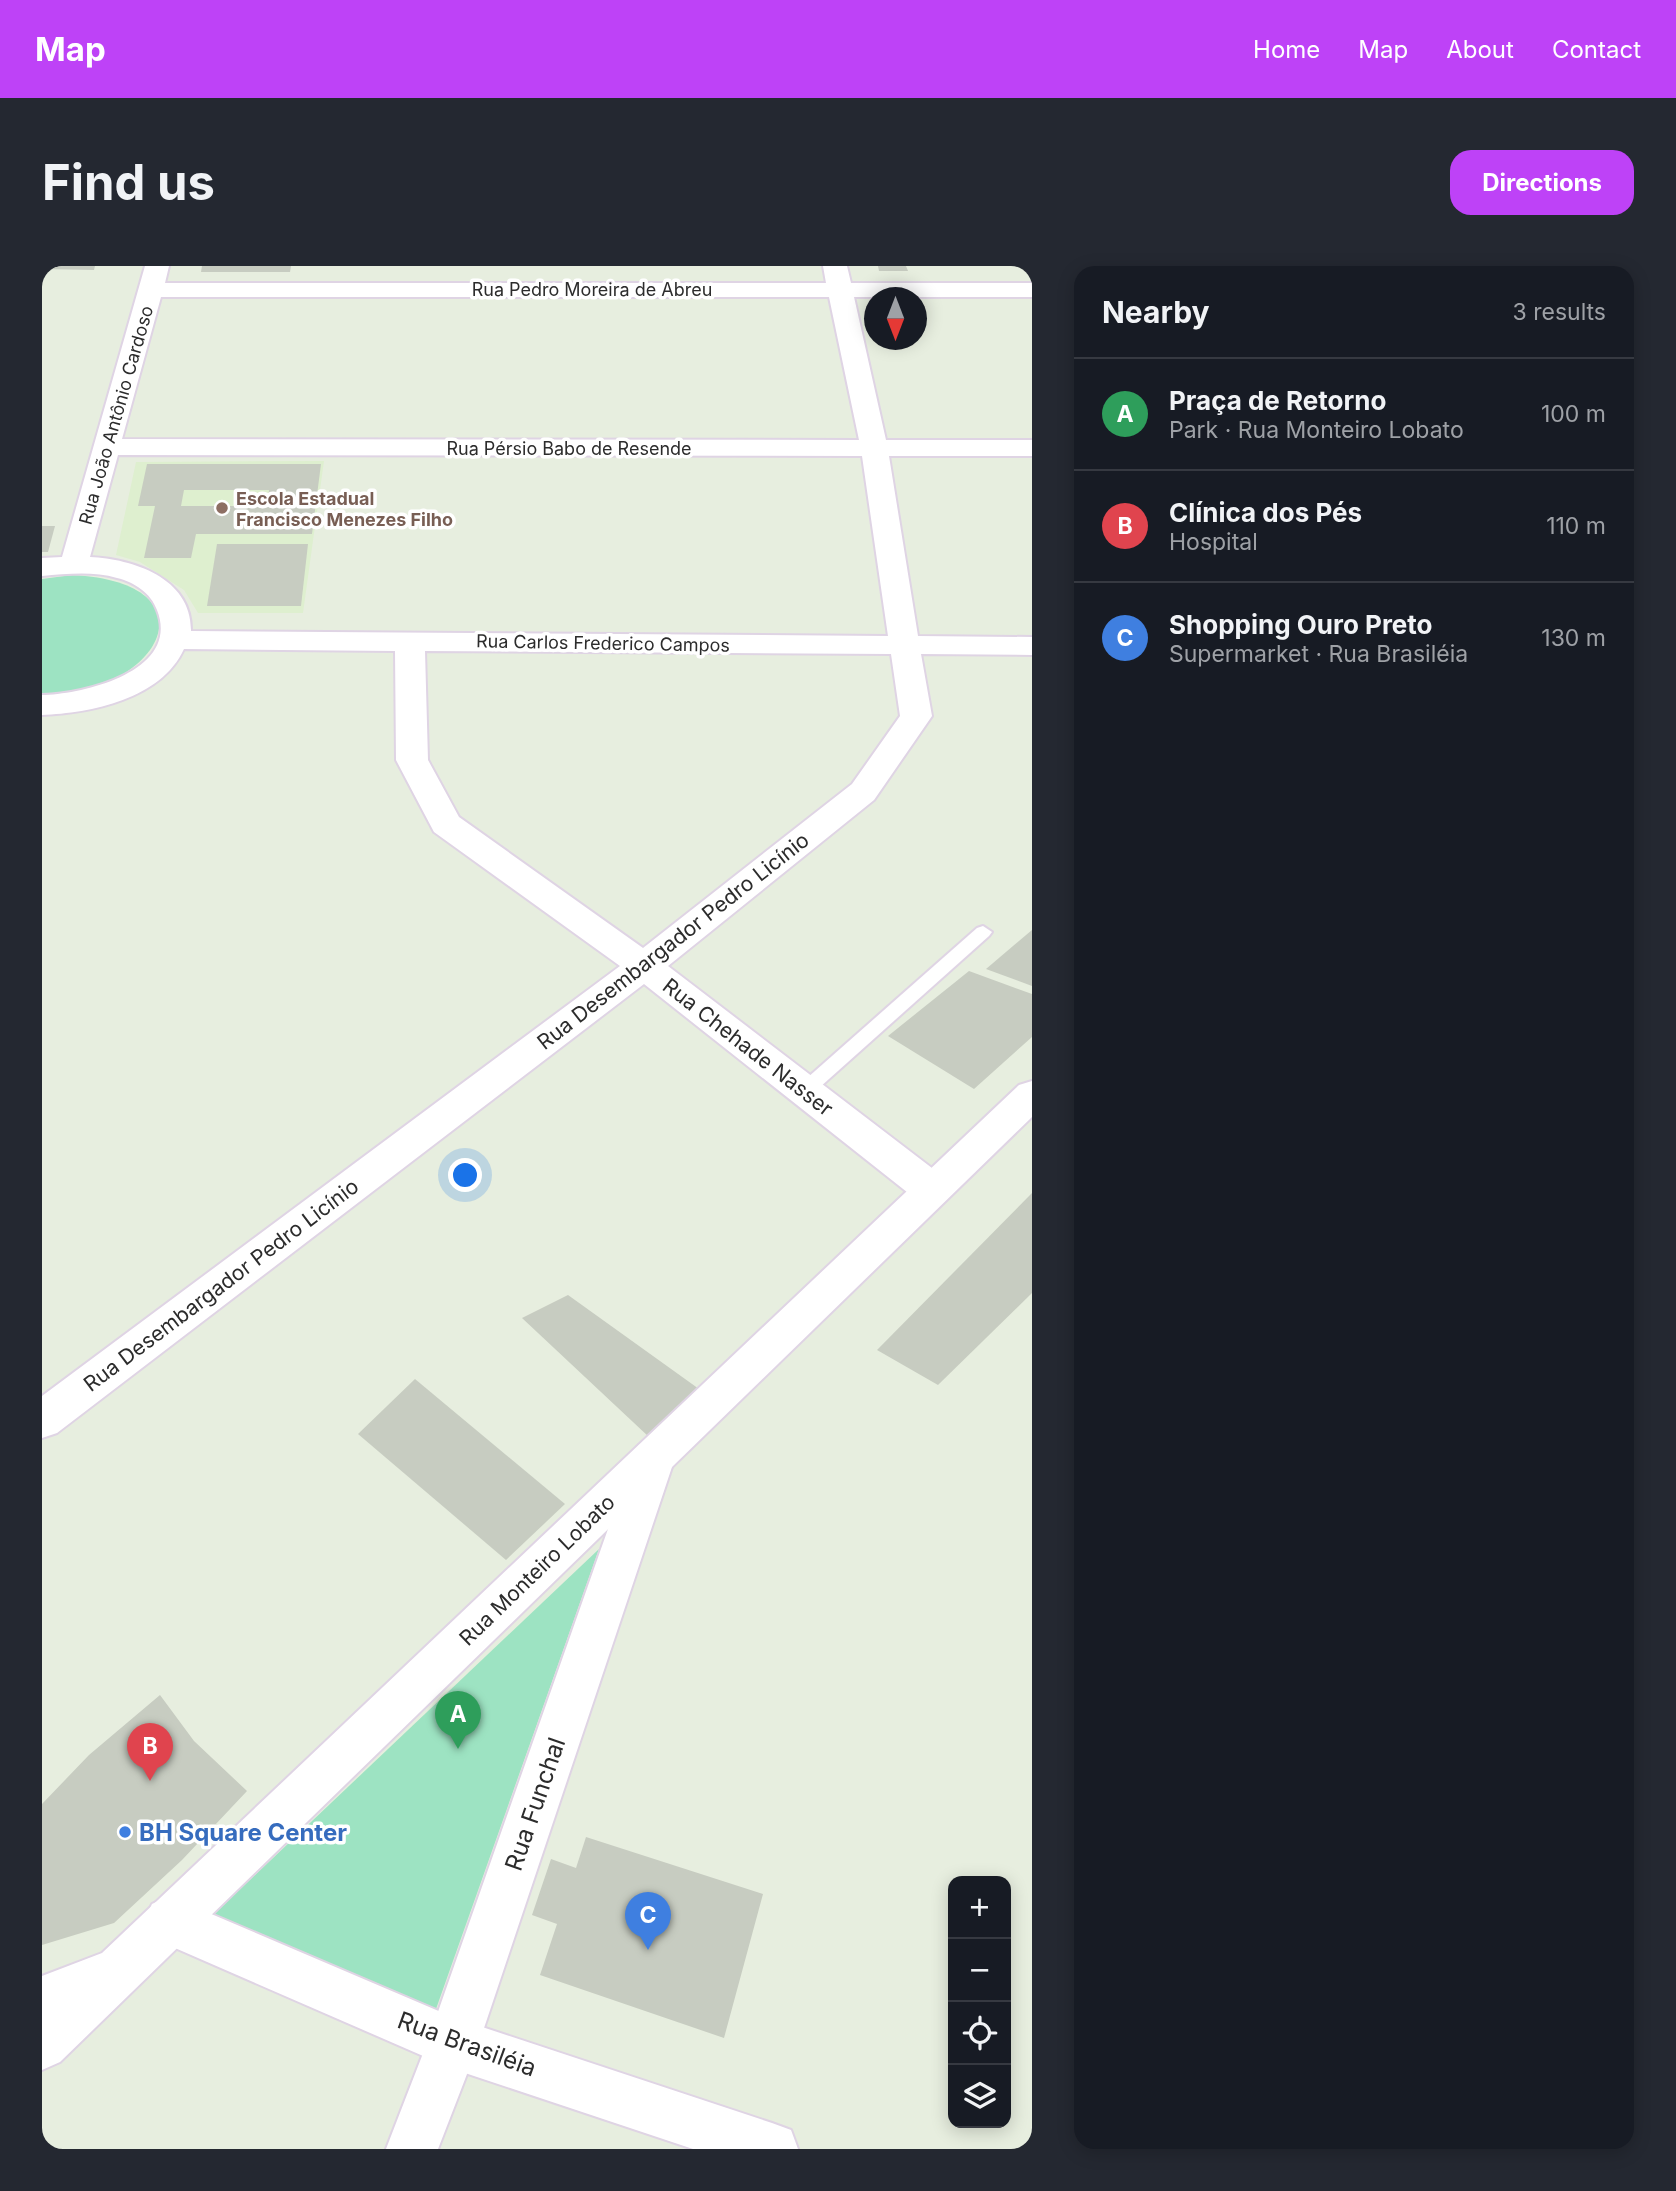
<!DOCTYPE html>
<meta charset="utf-8">
<style>
body{margin:0;font-family:Inter,sans-serif;background:#242831;color:#f1f3f6}
.controls{position:absolute;right:21px;bottom:21px;display:grid;overflow:hidden;border-radius:14px;box-shadow:0 4px 18px #0003}
.controls button{width:63px;height:63px;display:grid;place-items:center;padding:0;border:0;border-bottom:2px solid #363941;background:#171b24;color:#f1f3f6;font:35px sans-serif}
.compass{position:absolute;left:822px;top:21px;width:63px;height:63px;border-radius:50%;background:#171b24;box-shadow:0 4px 18px #0003;rotate:180deg}
.you{position:absolute;left:424px;top:910px;width:24px;height:24px;margin:-18px;border:5px solid #fff;border-radius:50%;background:#1a73e8;box-shadow:0 0 0 10px #1a73e833}
.badge{display:grid;place-items:center;width:46px;height:46px;border-radius:50%;background:#be42f7;color:#fff;font-size:23px;font-weight:700}
.pin{position:absolute;translate:-50% -58px;filter:drop-shadow(0 2px 4px #0008)}
.pin::after{content:'';position:absolute;top:37px;width:24px;height:21px;background:inherit;clip-path:polygon(0 0,100% 0,50% 100%)}
.list{margin:0;padding:0;list-style:none}
h2{display:flex;justify-content:space-between;align-items:center;height:91px;margin:0;padding:0 28px;font-size:30px}
h2 small{font-size:23px;font-weight:400;color:#9ea1a6}
.list li{display:grid;grid-template-columns:46px 1fr auto;gap:21px;align-items:center;box-sizing:border-box;height:112px;padding:0 28px;border-top:2px solid #363941}
.list b{display:block;font-size:26px;white-space:nowrap}
.list p{margin:0;font-size:23px;white-space:nowrap;color:#9ea1a6}
.list em{font-size:23px;font-style:normal;color:#9ea1a6}
.icon{flex:none;width:38px;height:38px;fill:none;stroke:currentColor;stroke-width:2;stroke-linecap:round;stroke-linejoin:round}
.map{position:relative;flex:none;width:990px;height:1883px;overflow:hidden;border-radius:21px}
header{display:flex;align-items:center;gap:42px;box-sizing:border-box;height:98px;padding:0 35px;background:#be42f7;color:#fff}
header strong{font-size:33px}
nav{display:flex;gap:38px;margin-inline-start:auto;font-size:24px}
.intro{display:flex;align-items:center;justify-content:space-between;box-sizing:border-box;height:168px;padding:0 42px}
h1{margin:0;font-size:49px}
.button{padding:18px 32px;border-radius:21px;background:#be42f7;color:#fff;font-size:24px;font-weight:700}
main{display:flex;gap:42px;padding:0 42px}
aside{flex:1;background:#171b24;border-radius:21px;box-shadow:0 4px 18px #0003}
.map>svg:first-child{display:block}
</style>
<header>
<strong>Map</strong>
<nav><a>Home</a><a>Map</a><a>About</a><a>Contact</a></nav>
</header>
<div class="intro"><h1>Find us</h1><a class="button">Directions</a></div>
<main>
<div class="map">
<svg width="990" height="1883" viewBox="0 0 990 1883">
<rect width="100%" height="100%" fill="#e7eedf"/>
<path fill="#deefcf" d="M282,195L261,347H156L142,324L98,296L74,289L94,196Z"/>
<g fill="#9de3c2">
<path d="M30,309C181,317 113,433 0,427V313Z"/>
<path d="M557,1283L383,1774L135,1683Z"/>
</g>
<g fill="#c7ccc1" fill-rule="evenodd">
<path d="M0,0H53L52,4L0,3Z"/>
<path d="M160,0H249L248,6H159Z"/>
<path d="M836,0H864L866,5H837Z"/>
<path d="M105,198H279L270,268H154L149,292H102L113,240H96ZM142,224H227L225,240H139Z"/>
<path d="M0,260H13L6,286H0Z"/>
<path d="M175,278H266L259,340H165Z"/>
<path d="M990,664V720L944,703Z"/>
<path d="M927,705L990,728V771L932,823L846,770Z"/>
<path d="M990,927V1027L896,1119L835,1084Z"/>
<path d="M526,1029L657,1123L607,1171L480,1052Z"/>
<path d="M373,1113L523,1238L464,1294L316,1168Z"/>
<path d="M118,1429L152,1475L205,1525L140,1594L72,1657L0,1679V1538L47,1489Z"/>
<path d="M544,1571L721,1628L682,1772L498,1709L515,1658L490,1649L509,1593L534,1602Z"/>
</g>
<g fill="none" stroke-linecap="round" stroke-linejoin="round">
<g stroke="#dfd4e4" stroke-width="4">
<path id="service" d="M941,660L950,666L947,670L768,830H756L753,825L756,820L935,662Z"/>
</g>
<g stroke="#dfd4e4" stroke-width="4">
<g id="minor">
<path d="M103,0H127L123,17H784L781,0H805L809,17H990V31H812L844,174H990V190H847L876,370L990,371V389L879,388L890,450L832,534L626,700L903,912L908,923L903,934L889,938L875,934L602,718L15,1167L0,1172V1130L578,700L392,566L354,494L353,385L142,383C119,433 49,447 0,449V429C42,428 139,405 115,344C109,327 92,316 75,312C51,305 24,308 0,310V292L20,291ZM119,31H787L817,174L80,173ZM76,189L820,190L846,370L149,365C150,312 91,293 48,291ZM383,385L849,388L858,450L810,518L601,682L417,551L386,494Z"/>
<path d="M612,1174L627,1179L633,1192L437,1777L396,1883H344L385,1777L591,1192L597,1179Z"/>
</g>
</g>
<g stroke="#dfd4e4" stroke-width="4">
<path id="tertiary" d="M127,1630L413,1752L730,1857L749,1864L756,1883H651L411,1803L110,1672L102,1655L110,1638Z"/>
</g>
<g stroke="#dfd4e4" stroke-width="4">
<path id="secondary" d="M990,815V851L18,1796L0,1804V1710L60,1687L977,819Z"/>
</g>
<use href="#service" fill="#fff" fill-rule="evenodd"/>
<use href="#minor" fill="#fff" fill-rule="evenodd"/>
<use href="#tertiary" fill="#fff" fill-rule="evenodd"/>
<use href="#secondary" fill="#fff" fill-rule="evenodd"/>
</g>
<circle fill="#8d6e63" stroke="#fff" stroke-width="2.5" cx="180" cy="242" r="7"/>
<circle fill="#3f7fe0" stroke="#fff" stroke-width="2.5" cx="83" cy="1566" r="7"/>
<g text-anchor="middle" dominant-baseline="central" stroke-width="7" stroke-linejoin="round" paint-order="stroke">
<g font-size="18" fill="#2c2c2c" stroke="#fff">
<text x="550" y="23">Rua Pedro Moreira de Abreu</text>
<text transform="translate(74 149) rotate(-74)">Rua João Antônio Cardoso</text>
<text x="527" y="182">Rua Pérsio Babo de Resende</text>
<text transform="translate(561 377) rotate(1)">Rua Carlos Frederico Campos</text>
</g>
<g font-size="18" font-weight="bold" fill="#785e54" stroke="#fff" text-anchor="start">
<text x="194" y="232">Escola Estadual<tspan x="194" dy="21">Francisco Menezes Filho</tspan></text>
</g>
<g font-size="21" fill="#2c2c2c" stroke="#fff">
<text transform="translate(631 675) rotate(-38)">Rua Desembargador Pedro Licínio</text>
<text transform="translate(706 781) rotate(38)">Rua Chehade Nasser</text>
<text transform="translate(179 1019) rotate(-37)">Rua Desembargador Pedro Licínio</text>
<text transform="translate(495 1304) rotate(-44)">Rua Monteiro Lobato</text>
</g>
<g font-size="24" fill="#2c2c2c" stroke="#fff">
<text transform="translate(493 1538) rotate(-71)">Rua Funchal</text>
<text transform="translate(425 1778) rotate(20)">Rua Brasiléia</text>
</g>
<g font-size="24" font-weight="bold" fill="#366cbe" stroke="#fff" text-anchor="start">
<text x="97" y="1566">BH Square Center</text>
</g>
</g>
</svg>
<div class="controls">
<button>+</button>
<button>−</button>
<button><svg class="icon" aria-label="locate" viewBox="0 0 24 24"><circle cx="12" cy="12" r="6"/><path d="M12 2v4M12 18v4M2 12h4M18 12h4"/></svg></button>
<button><svg class="icon" aria-label="layers" viewBox="0 0 24 24"><path d="M12 4l9 5-9 5-9-5zM3 14l9 5 9-5"/></svg></button>
</div>
<svg class="compass" viewBox="-18 -18 36 36"><path d="M0-13l5 13h-10z" fill="#e53935"/><path d="M0 13l5-13h-10z" fill="#9ea1a6"/></svg>
<div class="you"></div>
<div class="pin badge" style="left:416px;top:1483px;background:#2e9e5b">A</div>
<div class="pin badge" style="left:108px;top:1515px;background:#e0444e">B</div>
<div class="pin badge" style="left:606px;top:1684px;background:#3f7fe0">C</div>
</div>
<aside>
<h2>Nearby<small>3 results</small></h2>
<ul class="list">
<li><span class="badge" style="background:#2e9e5b">A</span><div><b>Praça de Retorno</b><p>Park · Rua Monteiro Lobato</p></div><em>100 m</em></li>
<li><span class="badge" style="background:#e0444e">B</span><div><b>Clínica dos Pés</b><p>Hospital</p></div><em>110 m</em></li>
<li><span class="badge" style="background:#3f7fe0">C</span><div><b>Shopping Ouro Preto</b><p>Supermarket · Rua Brasiléia</p></div><em>130 m</em></li>
</ul>
</aside>
</main>
